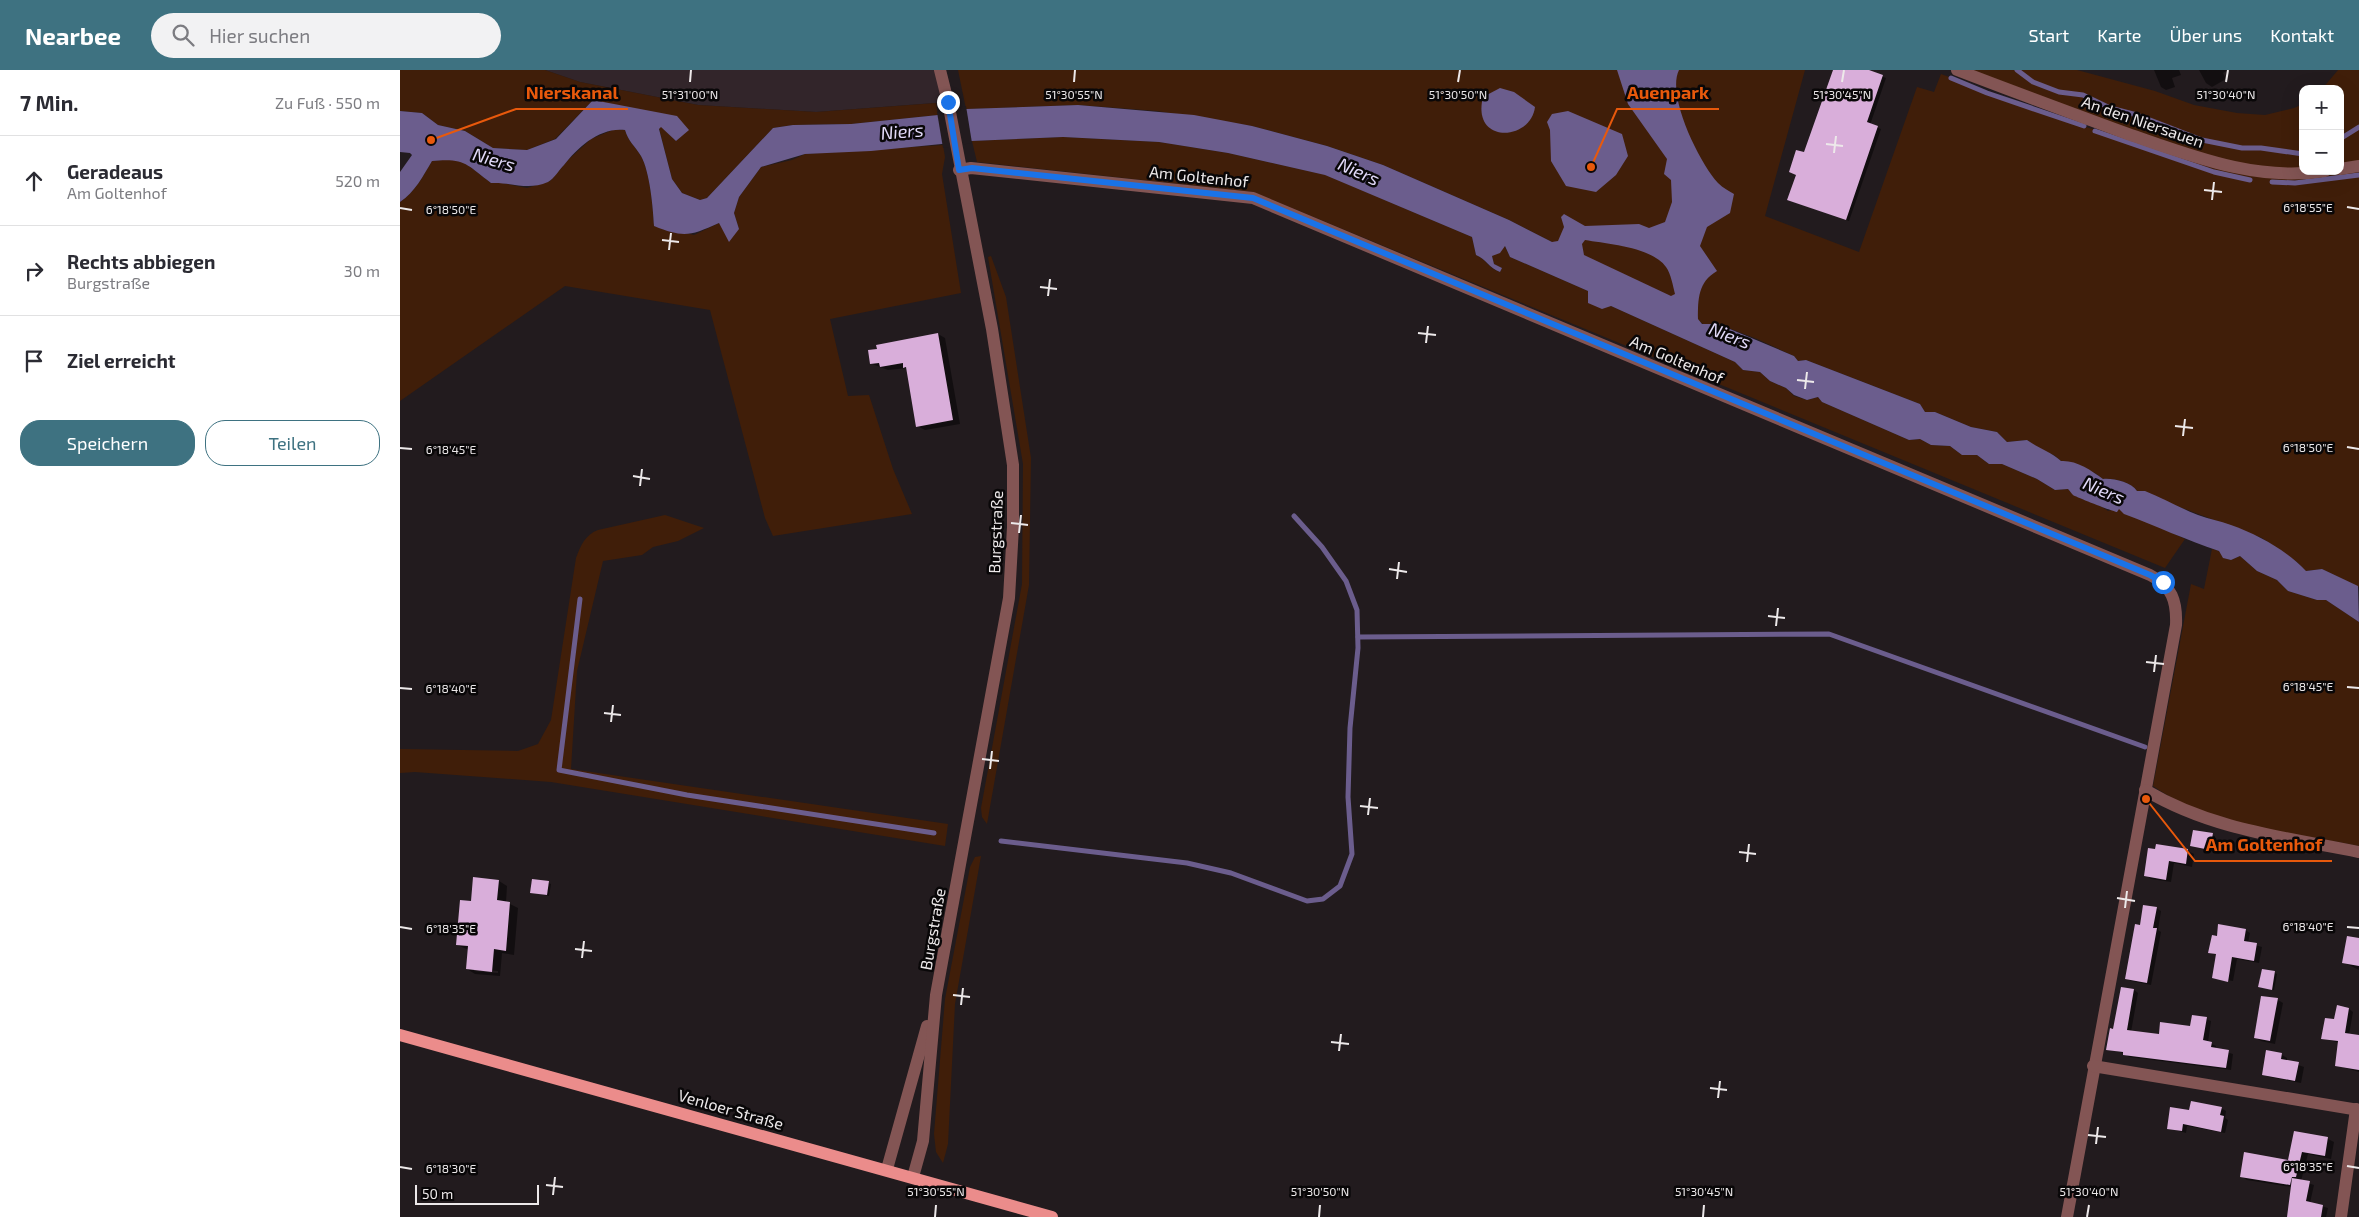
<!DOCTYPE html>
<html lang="de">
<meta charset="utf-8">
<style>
body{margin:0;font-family:"Exo 2",sans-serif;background:#f2f2f3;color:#2b2b33}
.controls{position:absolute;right:15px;top:15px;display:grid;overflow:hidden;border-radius:10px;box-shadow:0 5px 20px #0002}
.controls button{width:45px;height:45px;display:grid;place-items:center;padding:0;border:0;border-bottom:1px solid #e1e1e2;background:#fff;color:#2b2b33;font:25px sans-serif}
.scale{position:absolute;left:15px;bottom:12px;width:124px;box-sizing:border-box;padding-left:5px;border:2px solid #ede9ea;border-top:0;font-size:14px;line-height:18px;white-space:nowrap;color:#ede9ea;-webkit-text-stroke:4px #090708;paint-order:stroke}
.stop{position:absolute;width:15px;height:15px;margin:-11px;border:4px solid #1a73e8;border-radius:50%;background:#fff}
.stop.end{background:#1a73e8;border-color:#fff;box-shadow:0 1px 5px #0008}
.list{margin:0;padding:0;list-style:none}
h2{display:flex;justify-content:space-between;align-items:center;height:65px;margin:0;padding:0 20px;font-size:21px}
h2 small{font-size:16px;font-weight:400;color:#7c7c81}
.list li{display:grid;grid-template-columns:32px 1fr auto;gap:15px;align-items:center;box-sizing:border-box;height:90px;padding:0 20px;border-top:1px solid #e1e1e2}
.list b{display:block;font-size:19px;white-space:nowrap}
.list p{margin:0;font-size:16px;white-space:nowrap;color:#7c7c81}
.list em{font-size:16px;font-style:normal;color:#7c7c81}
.actions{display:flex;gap:10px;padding:15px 20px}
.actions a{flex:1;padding:11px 0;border:1px solid #3e7281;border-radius:20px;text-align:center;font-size:18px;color:#3e7281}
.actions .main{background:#3e7281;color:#fff}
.icon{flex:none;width:28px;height:28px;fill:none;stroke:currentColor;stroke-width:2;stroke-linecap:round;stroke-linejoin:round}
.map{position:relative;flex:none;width:1959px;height:1147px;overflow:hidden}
header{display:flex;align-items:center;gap:30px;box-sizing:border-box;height:70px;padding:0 25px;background:#3e7281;color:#fff}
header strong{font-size:24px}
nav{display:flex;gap:28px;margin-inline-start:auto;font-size:18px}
.search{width:350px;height:45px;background:#f2f2f3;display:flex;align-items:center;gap:12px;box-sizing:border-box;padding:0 18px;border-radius:28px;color:#7c7c81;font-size:19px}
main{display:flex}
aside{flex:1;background:#fff}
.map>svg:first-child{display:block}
</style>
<header>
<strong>Nearbee</strong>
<div class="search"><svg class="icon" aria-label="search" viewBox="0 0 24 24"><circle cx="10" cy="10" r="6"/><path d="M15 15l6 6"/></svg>Hier suchen</div>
<nav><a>Start</a><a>Karte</a><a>Über uns</a><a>Kontakt</a></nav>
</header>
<main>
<aside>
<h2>7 Min.<small>Zu Fuß · 550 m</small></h2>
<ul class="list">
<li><svg class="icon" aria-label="ahead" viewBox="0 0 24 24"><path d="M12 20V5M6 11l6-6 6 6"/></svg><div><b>Geradeaus</b><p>Am Goltenhof</p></div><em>520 m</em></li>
<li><svg class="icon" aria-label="right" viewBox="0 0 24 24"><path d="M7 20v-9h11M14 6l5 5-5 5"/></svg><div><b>Rechts abbiegen</b><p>Burgstraße</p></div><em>30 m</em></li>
<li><svg class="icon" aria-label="arrive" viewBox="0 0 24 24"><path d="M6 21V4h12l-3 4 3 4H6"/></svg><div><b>Ziel erreicht</b></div></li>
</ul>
<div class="actions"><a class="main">Speichern</a><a>Teilen</a></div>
</aside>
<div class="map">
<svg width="1959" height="1147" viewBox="0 0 1959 1147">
<rect width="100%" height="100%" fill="#221b1e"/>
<path fill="#32252a" d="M145,0H540L548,32L416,42L298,35L180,12Z"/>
<g fill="#401e09">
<path d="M0,0H145L180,12L298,35L416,42L536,33L538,45L451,54L393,55L373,58L307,128L300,130L282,123L272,109L259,58L261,56L276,71L288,59L193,30L155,69L127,80L93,78L65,61L38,55L22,43L0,41Z"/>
<path d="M558,0H1405L1365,146L1459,182L1517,17L1534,22L1541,4L1682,56L1830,96L1557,0H1677L1755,21L1794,35L1837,43L1865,45L1894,38L1903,34V101H1940V19H1922L1938,0H1959V517L1922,499L1906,501L1897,492L1862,468L1737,421C1731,412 1713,408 1703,409L1695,403L1661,391L1654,385L1638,379L1627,370L1607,372L1597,362L1571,357L1535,342H1525L1520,334L1406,290L1398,291L1394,286L1357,269L1318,254H1303L1271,227L1152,172L1109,150L983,95L927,76L852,56L757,41L678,35L566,39Z"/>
<path d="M215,59L225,60C228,71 235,76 241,86C250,102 253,138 254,156L294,165L319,153L339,159L334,143L339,127L361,97L392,90L405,84L543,75L545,87L542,104L561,223L430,249L448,326L469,325L493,399L512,444L373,466L365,448L310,240L165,216L0,331V132C15,122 23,106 32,91L53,89L64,92L91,113H102L127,118L150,111L169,89L191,69Z"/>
<path d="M663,67L759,72L828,83L926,105L1072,167L1076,185C1086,189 1089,199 1100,202L1102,198L1094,194L1092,186L1104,175L1110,187L1188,221L1211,236L1335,292L1343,300L1360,302L1370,311L1386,318L1394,326L1407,330L1418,327L1422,332L1509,370L1520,369L1531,375L1550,376L1562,385H1577L1589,394H1602L1637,409L1655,420L1668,419C1678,431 1696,431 1708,441L1719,438L1785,469L1765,498L853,122L577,92L572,71Z"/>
<path d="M591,186L606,227L631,388L629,515L587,754L582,747L581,738L622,514L623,394L588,187Z"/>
<path d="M265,445L304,458L278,471L253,477L242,485L203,491L177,601L171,699L548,754L545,776L151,712L15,702L0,703V679L118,681L138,674L151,650L176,488C181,475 185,465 198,460Z"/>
<path d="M1812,479L1819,481L1824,488L1831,490L1840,486L1857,501L1877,510L1888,521L1917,530H1926L1959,552V776C1890,762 1812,757 1753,716L1791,514L1804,519Z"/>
<path d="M581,786L555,934L548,1074L543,1093L536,1082L534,1064L545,929L570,797L575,787Z"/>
</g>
<g fill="#6b5d8d" fill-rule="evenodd">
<path d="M1217,0H1279C1266,26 1300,93 1318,113C1323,118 1329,121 1334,124L1330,143L1307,157L1300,176L1317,201C1298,212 1298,229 1298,249L1302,254H1318L1394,286L1398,291L1406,290L1520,334L1525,342H1535L1571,357L1597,362L1607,372L1627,370C1638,378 1651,382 1661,391C1676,390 1691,400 1703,409C1713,408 1731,412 1737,421H1745C1763,428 1780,438 1798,445C1809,449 1820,451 1831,455C1859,465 1886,480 1906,501L1922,499L1958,516L1959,552L1926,530H1917L1888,521L1877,510L1857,501L1840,486L1831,490L1823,488L1819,481C1786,470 1756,456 1724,444L1719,439L1717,442C1714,442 1676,427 1673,425C1671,423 1670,421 1668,419L1655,420L1637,409L1602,394H1589L1577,385H1562L1550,376L1531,375L1520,369L1509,370L1422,332L1418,327L1407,330L1394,325L1386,318L1370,311L1360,302L1343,300L1335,292L1211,236L1202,239L1188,233V221L1110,187L1105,176L1100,183L1092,186L1094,194L1102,198L1100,202C1089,198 1086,189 1076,185L1072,167L925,105L828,83L759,72L663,67L572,71L471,81L405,84L361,97L339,127L334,143L339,159L329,172L319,153C290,166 284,168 254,156C253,138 250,102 241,86C235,76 228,71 225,60C200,57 178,77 164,95C159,100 154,109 148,112C127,121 113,112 91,113C66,94 65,88 32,91C23,106 15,122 0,132V102L12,85L10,83L0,82V41L22,43L38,55L65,61L93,78L127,80L156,69L193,30L277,46L289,60L276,71L261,57L259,59L272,109L282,123L300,130L307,128L373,58L393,55L451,54L538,45L566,39L678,35L794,45L852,56L927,76L983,95L1109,150L1152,172L1158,171L1164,157L1161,147L1164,144L1185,156L1239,154L1249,158L1265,152L1272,132L1271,110L1264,104L1267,89L1228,34ZM1185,170C1208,174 1252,177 1266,197C1271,204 1273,216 1275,224L1271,226L1184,185L1182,174Z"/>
<path d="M1100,18L1114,22L1135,37C1131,71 1071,75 1083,27Z"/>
<path d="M1168,41L1222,64L1228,86L1216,105L1196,122L1166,116L1151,91L1150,60L1147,52L1152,44Z"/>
</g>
<path fill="#221b1e" d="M566,36L572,73L543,78L537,42Z"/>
<g fill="#0007" fill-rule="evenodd">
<path d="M1433,0H1466L1486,8L1470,55L1481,59L1449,151L1392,131Z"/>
<path d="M1754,0H1779L1781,5L1772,8L1775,17L1766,20L1761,17Z"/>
<path d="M1799,0H1828L1823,3L1826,9L1812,17L1806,13Z"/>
<path d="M538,264L545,268L560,354L525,360L517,356L507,298L488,300L472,294Z"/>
<path d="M1794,761L1815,766L1813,781L1791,776Z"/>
<path d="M1757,775L1788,781L1794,784L1792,797L1774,793L1771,812L1751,809L1746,805Z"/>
<path d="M74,809L99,811L107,816L106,832L118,838L114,885L102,883L100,906L75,904L67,899L69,880L57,875L72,832ZM74,899L98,901V903L74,901Z"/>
<path d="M148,813L151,814L149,826L131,822Z"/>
<path d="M1756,838L1761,841L1758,860L1761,862L1751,915L1731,911L1726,908L1741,857Z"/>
<path d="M1845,860L1850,863L1848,873L1862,877L1859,893L1837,889L1833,911L1814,908L1818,885L1810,882L1818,867Z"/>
<path d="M1959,869V900L1943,892Z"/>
<path d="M1875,903L1877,904L1874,920L1860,917Z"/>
<path d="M1734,920L1738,923L1731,962L1760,966L1791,957L1806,949L1811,951L1808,972L1816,976V979L1833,984L1831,1000L1729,987L1724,983L1707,979Z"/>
<path d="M1878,930L1883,933L1875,974L1861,971L1855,967Z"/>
<path d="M1949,939L1953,942L1949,965L1959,967V1002L1936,995L1939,973L1923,968L1935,951Z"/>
<path d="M1882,985L1887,988V991L1904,997L1901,1013L1869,1007L1864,1004Z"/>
<path d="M1821,1038L1826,1041L1825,1048L1828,1050L1825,1063L1787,1056L1786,1063L1768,1058L1790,1041Z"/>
<path d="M1895,1062L1928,1069L1934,1072L1931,1089L1908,1084L1901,1111L1914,1115L1910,1133L1928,1138L1926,1147H1889L1892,1117L1847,1110L1841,1106L1889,1091Z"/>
</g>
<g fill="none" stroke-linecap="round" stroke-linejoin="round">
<g stroke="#6b5d8d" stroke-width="5">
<path d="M1617,0L1633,12L1659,22L1683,25L1710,38L1737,45L1802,70L1842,78H1861L1903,84"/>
<path d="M1551,8L1587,23L1684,56"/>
<path d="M1695,61L1814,102L1850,110"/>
<path d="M1940,69L1959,57"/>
<path d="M1872,112L1895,113L1959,105"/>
<path d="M180,529L159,700L287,725L534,763"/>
<path d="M958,567L1429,564L1745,677"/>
<path d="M601,771L787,793L831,803L907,831L923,829L940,816L952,784L948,727L950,658L958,578L957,540L946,511L922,477L894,446"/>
</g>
</g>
<g fill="#d9aeda">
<path d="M1433,0H1469L1483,5L1467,52L1478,56L1446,150L1387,130L1396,105L1389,102L1396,80L1404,82Z"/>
<path d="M538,263L553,350L516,357L506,297L503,298V293L480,297L479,293L470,294L468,280L477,279L476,275Z"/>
<path d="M1793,760L1813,763L1810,780L1790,776Z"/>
<path d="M1756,774L1788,779L1786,794L1769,791L1766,810L1744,806L1748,778L1755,779Z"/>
<path d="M73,807L99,810L97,830L110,832L106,881L94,879L92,902L66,899L68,876L56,875L60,830L71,831Z"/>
<path d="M132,809L149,811L147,825L130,823Z"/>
<path d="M1743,835L1757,837L1753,858H1757L1747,913L1725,909L1735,854L1740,855Z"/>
<path d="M1818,854L1846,859L1844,871L1857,873L1854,891L1832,887L1828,912L1812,908L1816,884L1808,883L1812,865L1817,866Z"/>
<path d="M1947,866L1959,868V896L1942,893Z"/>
<path d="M1862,899L1875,901L1872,920L1858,917Z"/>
<path d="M1721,917L1734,919L1727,960L1759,964L1760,952L1790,956L1792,945L1807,947L1803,970L1812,972L1811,977L1829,980L1826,998L1723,985V982L1706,980L1710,958L1713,959Z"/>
<path d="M1861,926L1878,928L1870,971L1854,968Z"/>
<path d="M1937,935L1949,938L1945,963L1959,965V1000L1935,996L1938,971L1921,969L1925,948L1934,949Z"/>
<path d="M1866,980L1882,983L1881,989L1899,992L1895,1011L1862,1005Z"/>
<path d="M1791,1031L1822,1037L1820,1045L1824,1046L1821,1062L1783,1054L1782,1061L1767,1059L1770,1037L1789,1040Z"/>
<path d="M1894,1061L1928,1067L1925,1086L1902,1082L1896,1107H1892L1890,1115L1840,1107L1844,1082L1888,1090Z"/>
<path d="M1892,1108L1910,1111L1906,1131L1923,1135L1921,1147H1887Z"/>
</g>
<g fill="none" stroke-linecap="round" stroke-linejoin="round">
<g stroke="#835554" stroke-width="12">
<path d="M540,0L548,32"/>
<path d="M1557,0C1614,22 1671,43 1728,64C1792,86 1856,112 1925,101"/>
<path d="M1940,99L1959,96"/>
<path d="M559,100L571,98L853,128L1750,505C1772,516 1777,531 1776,555L1667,1147"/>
<path d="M1745,720C1812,760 1884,767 1959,782"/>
<path d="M1693,996L1959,1040"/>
<path d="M1941,1147L1956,1039"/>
</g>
<g stroke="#835554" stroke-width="12">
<path d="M487,1099L527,956"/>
<path d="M513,1107L523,1071L536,925L609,528L613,457V395L592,259L548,32"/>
</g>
<path stroke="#eb8c8b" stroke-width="12" d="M0,965L652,1147"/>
</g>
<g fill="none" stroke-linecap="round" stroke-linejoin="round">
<path stroke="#1a73e8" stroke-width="6" d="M548,32L559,100L572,98L853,128L1750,505L1763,512"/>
</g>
<path fill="none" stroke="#ede9ea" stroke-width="2" d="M290,12L291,0M674,12L675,0M1058,12L1060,0M1442,12L1444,0M1826,12L1828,0M1426,74L1443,76M1434,83L1436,66M1804,120L1822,122M1812,130L1814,112M1947,137L1959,139M0,138L12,140M262,170L279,172M269,180L271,163M640,217L657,219M648,226L650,209M1018,263L1036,265M1026,273L1028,256M1397,310L1414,312M1405,319L1407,302M1775,356L1793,358M1783,366L1785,349M1947,377L1959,379M0,378L12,379M233,406L250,409M240,416L242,399M611,453L628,455M619,463L621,445M989,499L1007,502M997,509L999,492M1368,546L1385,548M1376,556L1378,538M1746,592L1764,594M1754,602L1756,585M1947,617L1959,618M0,618L12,619M204,643L221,645M211,652L213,635M582,689L599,691M590,699L592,681M960,736L978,738M968,745L970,728M1339,782L1356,784M1347,792L1349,774M1717,828L1735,831M1725,838L1727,821M0,857L12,859M1947,857L1959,858M175,879L192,881M182,888L184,871M553,925L570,927M561,935L563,918M931,972L949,974M939,981L941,964M1310,1018L1327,1020M1318,1028L1320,1011M1688,1065L1706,1067M1696,1074L1698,1057M1947,1096L1959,1098M0,1097L12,1099M146,1115L163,1117M153,1125L155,1107M535,1147L536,1135M919,1147L920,1135M1303,1147L1304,1135M1687,1147L1689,1135"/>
<g text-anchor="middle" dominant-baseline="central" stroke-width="5" stroke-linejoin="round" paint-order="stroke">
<g font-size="16" fill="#ede9ea" stroke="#090708">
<text transform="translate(1743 51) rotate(19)">An den Niersauen</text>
<text transform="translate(799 106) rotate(6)">Am Goltenhof</text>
<text transform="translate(1277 289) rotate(23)">Am Goltenhof</text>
<text transform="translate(595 462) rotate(-88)">Burgstraße</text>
<text transform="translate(532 859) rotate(-80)">Burgstraße</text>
<text transform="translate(331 1039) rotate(16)">Venloer Straße</text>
</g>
<g font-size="18" font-style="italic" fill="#e2daf9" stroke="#090708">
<text transform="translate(502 61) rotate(-5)">Niers</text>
<text transform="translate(94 89) rotate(16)">Niers</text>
<text transform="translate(959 101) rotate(24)">Niers</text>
<text transform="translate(1330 265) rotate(21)">Niers</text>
<text transform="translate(1704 420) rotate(23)">Niers</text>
</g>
</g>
<g font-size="12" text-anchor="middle" fill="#ede9ea" stroke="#090708" stroke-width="5" stroke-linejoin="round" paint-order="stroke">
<text x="290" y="29">51°31'00"N</text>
<text x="674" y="29">51°30'55"N</text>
<text x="1058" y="29">51°30'50"N</text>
<text x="1442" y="29">51°30'45"N</text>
<text x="1826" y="29">51°30'40"N</text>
<text x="1908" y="142">6°18'55"E</text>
<text x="51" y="144">6°18'50"E</text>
<text x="1908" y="382">6°18'50"E</text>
<text x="51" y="384">6°18'45"E</text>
<text x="1908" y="621">6°18'45"E</text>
<text x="51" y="623">6°18'40"E</text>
<text x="1908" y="861">6°18'40"E</text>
<text x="51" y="863">6°18'35"E</text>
<text x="1908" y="1101">6°18'35"E</text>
<text x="51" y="1103">6°18'30"E</text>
<text x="536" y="1126">51°30'55"N</text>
<text x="920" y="1126">51°30'50"N</text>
<text x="1304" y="1126">51°30'45"N</text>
<text x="1689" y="1126">51°30'40"N</text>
</g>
<path fill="none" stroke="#e8590c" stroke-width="2" d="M31 70L116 39H228M1191 97L1217 39H1319M1746 729L1795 791H1932"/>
<g fill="#e8590c" stroke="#090708" stroke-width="2">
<circle cx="31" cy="70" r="5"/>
<circle cx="1191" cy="97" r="5"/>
<circle cx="1746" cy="729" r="5"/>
</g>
<g font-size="18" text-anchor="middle" font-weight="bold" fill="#e8590c" stroke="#090708" stroke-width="5" stroke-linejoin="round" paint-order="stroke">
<text x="172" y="29">Nierskanal</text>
<text x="1268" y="29">Auenpark</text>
<text x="1864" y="781">Am Goltenhof</text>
</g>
</svg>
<div class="controls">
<button>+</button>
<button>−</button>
</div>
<div class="scale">50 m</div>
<div class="stop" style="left:1763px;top:512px"></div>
<div class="stop end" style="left:548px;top:32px"></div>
</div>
</main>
